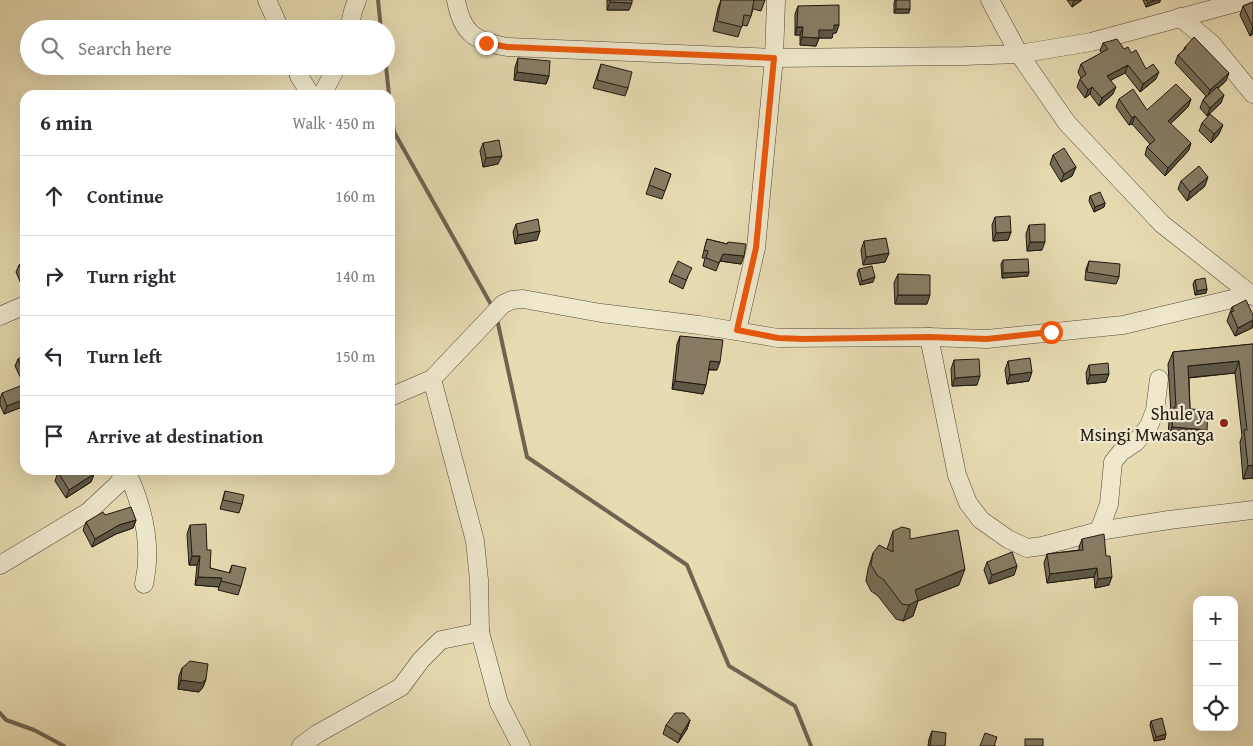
<!DOCTYPE html>
<meta charset="utf-8">
<style>
body{margin:0;font-family:"Gentium Book Plus",serif;background:#f7f7f7;color:#2b2b33}
.controls{position:absolute;right:15px;bottom:15px;display:grid;overflow:hidden;border-radius:10px;box-shadow:0 5px 20px #0002}
.controls button{width:45px;height:45px;display:grid;place-items:center;padding:0;border:0;border-bottom:1px solid #e1e1e2;background:#fff;color:#2b2b33;font:25px sans-serif}
.stop{position:absolute;width:15px;height:15px;margin:-11px;border:4px solid #ea580c;border-radius:50%;background:#fff}
.stop.end{background:#ea580c;border-color:#fff;box-shadow:0 1px 5px #0008}
.list{margin:0;padding:0;list-style:none}
h2{display:flex;justify-content:space-between;align-items:center;height:65px;margin:0;padding:0 20px;font-size:21px}
h2 small{font-size:16px;font-weight:400;color:#7c7c81}
.list li{display:grid;grid-template-columns:32px 1fr auto;gap:15px;align-items:center;box-sizing:border-box;height:80px;padding:0 20px;border-top:1px solid #e1e1e2}
.list b{display:block;font-size:19px;white-space:nowrap}
.list em{font-size:16px;font-style:normal;color:#7c7c81}
.icon{flex:none;width:28px;height:28px;fill:none;stroke:currentColor;stroke-width:2;stroke-linecap:round;stroke-linejoin:round}
.map{position:relative;flex:none;width:1253px;height:746px;overflow:hidden}
.search{position:absolute;background:#fff;box-shadow:0 5px 20px #0002;left:20px;top:20px;width:375px;height:55px;display:flex;align-items:center;gap:12px;box-sizing:border-box;padding:0 18px;border-radius:28px;color:#7c7c81;font-size:19px}
.panel{position:absolute;background:#fff;box-shadow:0 5px 20px #0002;left:20px;top:90px;width:375px;height:385px;border-radius:15px}
.map>svg:first-child{display:block}
</style>
<div class="map">
<svg width="1253" height="746" viewBox="0 0 1253 746">
<rect width="100%" height="100%" fill="#e7dbb2"/>
<filter id="stains"><feTurbulence type="fractalNoise" baseFrequency=".004" numOctaves="4"/><feColorMatrix values="0 0 0 0 .2 0 0 0 0 .09 0 0 0 0 .02 0 0 0 .5 -.17"/></filter>
<radialGradient id="worn" r=".72"><stop offset=".6" stop-color="#630" stop-opacity="0"/><stop offset="1" stop-color="#630" stop-opacity=".3"/></radialGradient>
<g fill="none" stroke-linecap="round" stroke-linejoin="round">
<g stroke="#6e6550" stroke-width="4">
<path d="M378,0L381,29"/>
<path d="M386,66L389,95"/>
<path d="M390,101L394,132L493,308"/>
<path d="M497,319L527,457L687,565L729,666L795,706L811,746"/>
<path d="M0,713L6,720L34,730L64,746"/>
</g>
<g stroke="#514938" stroke-width="19">
<g id="minor">
<path d="M267,0L280,29"/>
<path d="M456,0C462,34 475,41 507,47L774,58L964,56L1019,54L1091,42L1246,0"/>
<path d="M990,0L1019,54L1067,123L1162,224L1253,296"/>
<path d="M1180,17L1212,44L1253,94"/>
<path d="M349,29L353,11L357,0"/>
<path d="M296,66L299,76L311,95"/>
<path d="M322,95L337,66"/>
<path d="M0,316L25,305"/>
<path d="M737,331L756,248L774,58L776,0"/>
<path d="M929,337L957,475L968,503L981,520L1008,539L1027,548L1042,546L1099,531L1169,520L1253,510"/>
<path d="M432,379L475,541L479,580L480,632L499,703L521,746"/>
<path d="M390,397L432,379L503,304L512,300L523,299L601,313L699,325L778,338L929,337L987,339L1123,325L1253,294"/>
<path d="M126,470C143,506 153,544 144,584"/>
<path d="M1099,531L1109,504L1113,462L1121,452L1136,442L1149,426L1155,410L1159,379"/>
<path d="M0,565L88,512L118,484L126,470"/>
<path d="M301,746L317,734L401,687L421,660L441,640L480,632"/>
</g>
</g>
<use href="#minor" stroke="#efe8cd" stroke-width="18"/>
</g>
<g fill="#746c56" stroke="#1f180f">
<path d="M607,0H632L629,10H607Z"/>
<path d="M721,0H765L761,11L753,9L751,16L747,26L742,25L738,37L713,31L718,8Z"/>
<path d="M895,0H896L909,13H894V3Z"/>
<path d="M1067,0H1082L1072,7Z"/>
<path d="M1143,0H1160V2L1146,7Z"/>
<path d="M1253,2V34L1250,36L1240,15L1243,6Z"/>
<path d="M798,6L839,25L836,33H833L832,38H819L816,46L800,45V35H795V14Z"/>
<path d="M1103,43L1124,49L1131,53L1156,79L1140,92L1125,73L1110,80L1113,94L1099,106L1090,94L1085,98L1077,87L1080,79L1081,78L1078,72L1081,64L1102,53L1100,51Z"/>
<path d="M1185,47L1226,81L1218,88L1221,103L1207,116L1200,108L1203,100L1206,96L1175,63L1178,55L1183,51Z"/>
<path d="M518,58L549,76L546,84L514,80L515,67Z"/>
<path d="M601,64L628,88L625,96L593,88Z"/>
<path d="M1119,99L1147,110L1191,99L1188,107L1170,124L1189,150L1165,176L1145,155L1147,147L1150,144L1132,124L1129,125L1116,107Z"/>
<path d="M1202,123L1219,134L1211,143L1199,131Z"/>
<path d="M483,143L498,164L483,167L480,151Z"/>
<path d="M1053,155L1076,167L1072,176L1061,182L1050,164Z"/>
<path d="M655,168L671,174L662,199L646,194Z"/>
<path d="M1181,181L1205,186L1187,201L1178,189Z"/>
<path d="M1090,196L1105,203L1104,207L1094,212L1089,201Z"/>
<path d="M995,217L1011,232L1008,240L993,241L992,225Z"/>
<path d="M516,224L537,240L515,244L513,232Z"/>
<path d="M1029,225L1042,250L1027,251L1026,234Z"/>
<path d="M707,239L727,244L728,242L741,264L720,261L716,271L703,266L705,258H702Z"/>
<path d="M864,241L889,253L885,262L863,265L861,250Z"/>
<path d="M1003,260L1028,276L1002,278L1001,264Z"/>
<path d="M1089,261L1119,277L1116,284L1085,280L1086,269Z"/>
<path d="M25,262V293L16,272L19,265Z"/>
<path d="M859,269L873,282L860,285L857,274Z"/>
<path d="M672,274L688,276L683,289L669,282Z"/>
<path d="M898,274L927,304H895L894,283Z"/>
<path d="M1195,280L1207,289L1206,293L1195,295L1193,284Z"/>
<path d="M1232,307L1253,315V326L1252,328L1235,336L1227,321Z"/>
<path d="M680,336L717,370H709L703,394L672,389L677,344Z"/>
<path d="M1253,344V478L1243,479L1240,442L1242,436L1235,373L1189,378L1190,409L1207,430L1202,442L1168,439L1169,420L1171,414L1168,364L1173,352Z"/>
<path d="M25,355V381L23,383L15,366L18,359Z"/>
<path d="M954,360L977,385L952,386L951,369Z"/>
<path d="M1008,361L1029,381L1007,384L1005,370Z"/>
<path d="M1089,365L1106,382L1087,384L1086,373Z"/>
<path d="M2,393L25,397V400L22,407L4,414L0,405V399Z"/>
<path d="M58,472L94,474L91,482L66,498L55,481Z"/>
<path d="M225,491L242,504L239,513L220,509Z"/>
<path d="M105,515L136,520L133,528L116,534L92,547L83,530L86,522Z"/>
<path d="M190,525L207,550L210,568L229,573L232,565L241,586L238,595L218,590L219,587L195,585L197,565H189L187,534Z"/>
<path d="M893,531L910,539L959,585L918,601L913,616L903,621L896,619L878,596L871,591L866,581L868,569L873,553L887,549Z"/>
<path d="M1082,539L1109,585L1095,588L1094,577L1047,583L1044,563L1047,554L1079,550V547Z"/>
<path d="M987,562L1017,566L1014,575L989,584L984,570Z"/>
<path d="M182,668L206,679L203,687L199,692L178,689L179,676Z"/>
<path d="M690,720L687,729L678,743L663,734L666,725Z"/>
<path d="M1151,721L1165,739L1154,741L1150,725Z"/>
<path d="M932,731L945,746H928L929,739Z"/>
</g>
<g fill="#5e5846" stroke="#1f180f">
<path d="M1074,0H1082L1072,7Z"/>
<path d="M1155,0H1160V2L1146,7L1148,3Z"/>
<path d="M610,2L632,3L629,10H607Z"/>
<path d="M896,9H910L909,13H894Z"/>
<path d="M834,25H839L836,33H833L832,38H816L819,30Z"/>
<path d="M797,27H803L800,35H795Z"/>
<path d="M1253,27V34L1250,36Z"/>
<path d="M802,37L819,38L816,46L800,45Z"/>
<path d="M1128,65L1125,73L1104,84L1107,76Z"/>
<path d="M517,72L549,76L546,84L514,80Z"/>
<path d="M1159,72L1156,79L1140,92L1143,84Z"/>
<path d="M1229,73L1226,81L1207,98L1210,90Z"/>
<path d="M1092,87L1090,94L1085,98L1088,90Z"/>
<path d="M1116,87L1113,94L1099,106L1102,98Z"/>
<path d="M1224,95L1221,103L1207,116L1210,108Z"/>
<path d="M1191,99L1188,107L1165,129L1168,121Z"/>
<path d="M1135,116L1132,124L1129,125L1132,118Z"/>
<path d="M1223,125L1219,134L1211,143L1214,134Z"/>
<path d="M1191,143L1189,150L1165,176L1168,168Z"/>
<path d="M502,156L498,164L483,167L486,158Z"/>
<path d="M1076,167L1072,176L1061,182L1064,174Z"/>
<path d="M1208,177L1205,186L1187,201L1190,192Z"/>
<path d="M1105,203L1104,207L1094,212L1095,207Z"/>
<path d="M540,231L537,240L515,244L518,235Z"/>
<path d="M1011,232L1008,240L993,241L996,233Z"/>
<path d="M1030,242H1045L1042,250L1027,251Z"/>
<path d="M889,253L885,262L863,265L866,257Z"/>
<path d="M723,254L744,256L741,264L720,261Z"/>
<path d="M1029,272L1028,276L1002,278L1003,273Z"/>
<path d="M875,277L873,282L860,285L862,281Z"/>
<path d="M1207,289L1206,293L1195,295L1197,291Z"/>
<path d="M898,295H930L927,304H895Z"/>
<path d="M1253,320L1252,328L1235,336L1238,328Z"/>
<path d="M710,361L720,362L717,370L707,369Z"/>
<path d="M1239,361L1235,373L1184,378L1188,366Z"/>
<path d="M1032,372L1029,381L1007,384L1010,375Z"/>
<path d="M1109,374L1106,382L1087,384L1090,375Z"/>
<path d="M980,376L977,385L952,386L955,378Z"/>
<path d="M675,381L706,385L703,394L672,389Z"/>
<path d="M25,399L22,407L4,414L7,406Z"/>
<path d="M1172,427L1207,430L1202,442L1168,439Z"/>
<path d="M1253,465V478L1243,479L1248,466Z"/>
<path d="M94,474L91,482L66,498L69,490Z"/>
<path d="M136,520L133,528L116,534L92,547L95,539L119,525Z"/>
<path d="M192,556H200L197,565H189Z"/>
<path d="M1017,566L1014,575L989,584L992,575Z"/>
<path d="M1097,568L1094,577L1047,583L1050,574Z"/>
<path d="M965,569L959,585L918,601L913,616L903,621L915,590Z"/>
<path d="M198,577L222,578L219,587L195,585Z"/>
<path d="M1112,577L1109,585L1095,588L1098,579Z"/>
<path d="M206,679L203,687L199,692L178,689L181,680Z"/>
<path d="M690,720L687,729L678,743L681,735Z"/>
<path d="M1166,734L1165,739L1154,741L1156,737Z"/>
</g>
<g fill="#877d64" stroke="#1f180f">
<path d="M610,0H632V3L610,2Z"/>
<path d="M721,0H754L751,16L744,15L742,27L717,21Z"/>
<rect x="896" y="0" width="14" height="9"/>
<path d="M1146,0H1155L1148,3Z"/>
<path d="M1253,2V27L1243,6Z"/>
<path d="M839,5V25H834V30H819V38L802,37L803,27H797L798,6Z"/>
<path d="M1194,37L1229,73L1210,90L1178,55L1186,48L1185,47Z"/>
<path d="M1117,39L1124,49L1128,47L1131,53L1136,50L1146,69L1153,64L1159,72L1143,84L1128,65L1107,76L1116,87L1102,98L1092,87L1088,90L1080,79L1086,74L1081,64L1108,49L1103,43Z"/>
<path d="M518,58L550,61L549,76L517,72Z"/>
<path d="M601,64L632,72L628,88L597,80Z"/>
<path d="M1176,84L1191,99L1168,121L1191,143L1168,168L1147,147L1155,140L1135,116L1132,118L1119,99L1133,89L1147,110Z"/>
<path d="M1217,87L1224,95L1210,108L1203,100Z"/>
<path d="M1210,114L1223,125L1214,134L1202,123Z"/>
<path d="M499,140L502,156L486,158L483,143Z"/>
<path d="M1064,148L1076,167L1064,174L1053,155Z"/>
<path d="M1199,166L1208,177L1190,192L1181,181Z"/>
<path d="M655,168L671,174L665,191L649,185Z"/>
<path d="M1100,192L1105,203L1095,207L1090,196Z"/>
<path d="M1010,216L1011,232L996,233L995,217Z"/>
<path d="M538,219L540,231L518,235L516,224Z"/>
<path d="M1045,224V242H1030L1029,225Z"/>
<path d="M886,238L889,253L866,257L864,241Z"/>
<path d="M707,239L727,244L728,242L746,244L744,256L723,254L719,263L706,258L708,251L704,250Z"/>
<path d="M1028,259L1029,272L1003,273V260Z"/>
<path d="M678,261L692,268L686,280L672,274Z"/>
<path d="M1089,261L1120,264L1119,277L1087,272Z"/>
<path d="M25,262V279L19,265Z"/>
<path d="M872,266L875,277L862,281L859,269Z"/>
<path d="M898,274L930,275V295H898Z"/>
<path d="M1205,278L1207,289L1197,291L1195,280Z"/>
<path d="M1246,300L1253,315V320L1238,328L1231,312L1234,311L1232,307Z"/>
<path d="M680,336L723,340L720,362L710,361L706,385L675,381Z"/>
<path d="M1253,344V465L1248,466L1244,430H1247L1239,361L1188,366L1190,409L1208,410L1207,430L1172,427L1174,407H1176L1173,352Z"/>
<path d="M25,355V375L18,359Z"/>
<path d="M1030,358L1032,372L1010,375L1008,361Z"/>
<path d="M979,359L980,376L955,378L954,360Z"/>
<path d="M1108,363L1109,374L1090,375L1089,365Z"/>
<path d="M20,386L25,399L7,406L2,393Z"/>
<path d="M61,470H91L94,474L69,490L58,472Z"/>
<path d="M225,491L244,495L242,504L223,500Z"/>
<path d="M131,507L136,520L119,525L95,539L86,522L103,512L105,515Z"/>
<path d="M206,524L207,550H211L210,568L230,573L232,565L246,568L241,586L221,581L222,578L198,577L200,556H192L190,525Z"/>
<path d="M902,527L910,529V539L958,530L965,569L915,590L918,600L909,605L902,604L884,580L877,575L871,565L873,553L879,545L893,552V531Z"/>
<path d="M1104,534L1106,556H1110L1112,577L1098,579L1097,568L1050,574L1047,554L1083,550L1082,539Z"/>
<path d="M1012,552L1017,566L992,575L987,562Z"/>
<path d="M190,661L208,664L206,679L202,683L181,680L182,668Z"/>
<path d="M675,713H684L690,720L681,735L666,725Z"/>
<path d="M1162,718L1166,734L1156,737L1151,721Z"/>
<path d="M932,731L946,733L945,746H930Z"/>
<path d="M985,733L997,737L994,746H996H980Z"/>
<rect x="1025" y="739" width="18" height="7"/>
</g>
<g fill="none" stroke-linecap="round" stroke-linejoin="round">
<path stroke="#ea580c" stroke-width="6" d="M486,43L507,47L774,58L756,248L737,330L778,338L804,339L929,337L987,339L1051,332"/>
</g>
<circle fill="#8f2418" stroke="#efe8cd" stroke-width="2" cx="1224" cy="423" r="5"/>
<g text-anchor="middle" dominant-baseline="central" stroke-width="4.5" stroke-linejoin="round" paint-order="stroke">
<g font-size="18" fill="#1f180f" stroke="#efe8cd" text-anchor="end">
<text x="1214" y="413">Shule ya<tspan x="1214" dy="21">Msingi Mwasanga</tspan></text>
</g>
</g>
<rect width="100%" height="100%" filter="url(#stains)"/>
<rect width="100%" height="100%" fill="url(#worn)"/>
</svg>
<div class="controls">
<button>+</button>
<button>−</button>
<button><svg class="icon" aria-label="locate" viewBox="0 0 24 24"><circle cx="12" cy="12" r="6"/><path d="M12 2v4M12 18v4M2 12h4M18 12h4"/></svg></button>
</div>
<div class="stop" style="left:1051px;top:332px"></div>
<div class="stop end" style="left:486px;top:43px"></div>
<div class="search"><svg class="icon" aria-label="search" viewBox="0 0 24 24"><circle cx="10" cy="10" r="6"/><path d="M15 15l6 6"/></svg>Search here</div>
<section class="panel">
<h2>6 min<small>Walk · 450 m</small></h2>
<ul class="list">
<li><svg class="icon" aria-label="ahead" viewBox="0 0 24 24"><path d="M12 20V5M6 11l6-6 6 6"/></svg><div><b>Continue</b></div><em>160 m</em></li>
<li><svg class="icon" aria-label="right" viewBox="0 0 24 24"><path d="M7 20v-9h11M14 6l5 5-5 5"/></svg><div><b>Turn right</b></div><em>140 m</em></li>
<li><svg class="icon" aria-label="left" viewBox="0 0 24 24"><path d="M17 20v-9H6M10 6l-5 5 5 5"/></svg><div><b>Turn left</b></div><em>150 m</em></li>
<li><svg class="icon" aria-label="arrive" viewBox="0 0 24 24"><path d="M6 21V4h12l-3 4 3 4H6"/></svg><div><b>Arrive at destination</b></div></li>
</ul>
</section>
</div>
